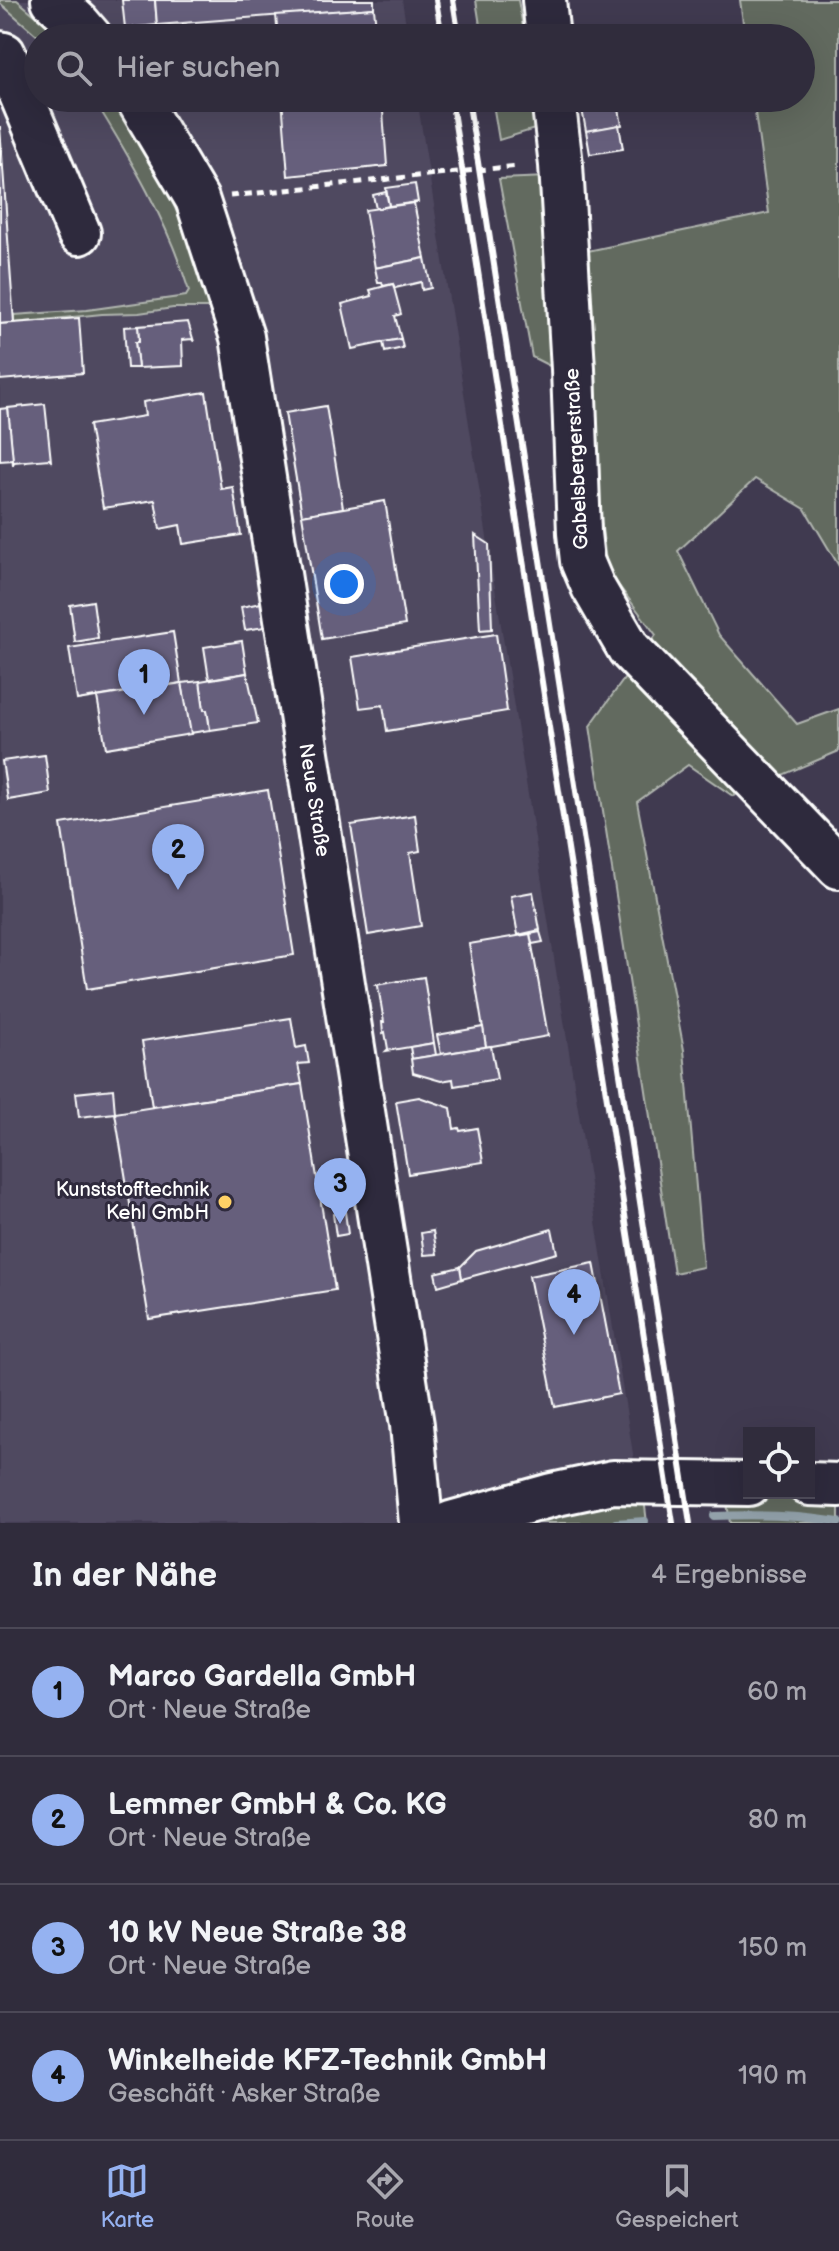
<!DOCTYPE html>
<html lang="de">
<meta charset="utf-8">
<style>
body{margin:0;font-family:"Balsamiq Sans",sans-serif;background:#383443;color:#f1f3f6}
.controls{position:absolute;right:24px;bottom:24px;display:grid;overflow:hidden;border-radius:0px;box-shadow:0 8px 32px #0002}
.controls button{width:72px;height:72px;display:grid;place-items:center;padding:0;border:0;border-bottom:2px solid #4b4856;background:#302c3c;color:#f1f3f6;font:40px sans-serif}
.you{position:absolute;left:344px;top:584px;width:28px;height:28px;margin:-20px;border:6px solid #fff;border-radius:50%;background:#1a73e8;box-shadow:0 0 0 12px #1a73e833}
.badge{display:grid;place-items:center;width:52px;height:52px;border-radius:50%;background:#95b2f1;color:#111;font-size:26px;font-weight:700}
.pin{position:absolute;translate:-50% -66px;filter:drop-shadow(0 2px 4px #0008)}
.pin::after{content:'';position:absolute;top:42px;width:28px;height:24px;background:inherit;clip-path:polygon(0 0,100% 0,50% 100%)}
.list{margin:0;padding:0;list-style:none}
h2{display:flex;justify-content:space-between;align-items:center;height:104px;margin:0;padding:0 32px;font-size:34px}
h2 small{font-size:26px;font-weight:400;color:#a8a7af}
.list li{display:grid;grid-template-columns:52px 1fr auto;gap:24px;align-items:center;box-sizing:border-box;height:128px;padding:0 32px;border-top:2px solid #4b4856}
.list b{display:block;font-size:30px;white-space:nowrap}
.list p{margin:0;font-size:26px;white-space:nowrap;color:#a8a7af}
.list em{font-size:26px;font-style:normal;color:#a8a7af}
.icon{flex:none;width:44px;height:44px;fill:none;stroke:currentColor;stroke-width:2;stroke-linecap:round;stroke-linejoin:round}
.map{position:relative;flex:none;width:839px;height:1523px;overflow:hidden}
.search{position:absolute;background:#302c3c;box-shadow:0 8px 32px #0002;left:24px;right:24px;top:24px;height:88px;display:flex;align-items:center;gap:20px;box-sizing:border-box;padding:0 28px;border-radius:44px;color:#a8a7af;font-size:30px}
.sheet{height:616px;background:#302c3c}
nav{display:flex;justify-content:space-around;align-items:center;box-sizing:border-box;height:112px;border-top:2px solid #4b4856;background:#302c3c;font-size:22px;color:#a8a7af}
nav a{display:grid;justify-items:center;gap:4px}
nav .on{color:#95b2f1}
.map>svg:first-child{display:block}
</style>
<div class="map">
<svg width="839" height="1523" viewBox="0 0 839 1523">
<rect width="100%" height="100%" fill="#403a50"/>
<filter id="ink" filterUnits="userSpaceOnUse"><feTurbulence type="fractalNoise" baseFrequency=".0125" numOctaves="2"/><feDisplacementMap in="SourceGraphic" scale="16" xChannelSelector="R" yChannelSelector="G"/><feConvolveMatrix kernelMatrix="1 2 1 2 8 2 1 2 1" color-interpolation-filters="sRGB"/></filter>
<g filter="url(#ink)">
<path fill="#4f4960" d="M0,0H402L408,38H38V98H417L644,1523H0Z"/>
<g fill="#626b5f" stroke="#b0b5af" stroke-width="2">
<path d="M0,0H17L62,38H40L0,3Z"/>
<path d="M476,0H518L525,38H482Z"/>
<path d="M740,0H839V566L805,509L755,479L678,551L719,635L797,724L839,709V751L733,796L688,765L637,802L684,1050L703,1267L674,1273L590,726L656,635L607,570L585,384L532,357L499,179L547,177L559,257L769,213L753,98H801V38H745Z"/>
<path d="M93,98H113C157,158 191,237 212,308H173L139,313L102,314L14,323V315L87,310L186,296L189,291C168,222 131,159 93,98Z"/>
<path d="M492,98H535L541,127L499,140Z"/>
<path d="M724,1483L749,1493H809L839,1485V1523H730Z"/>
<path d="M644,1498L647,1523H536L572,1504Z"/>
</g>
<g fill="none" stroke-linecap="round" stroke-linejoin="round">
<g stroke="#92a1aa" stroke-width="8">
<path d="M714,1516C756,1514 797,1515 839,1522"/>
<path d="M616,1523L645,1521"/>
</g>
</g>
<g fill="#665e7c" stroke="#fff" stroke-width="2">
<path d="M122,0H155L157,25L125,28Z"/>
<path d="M155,0H374V8L157,25Z"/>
<path d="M374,8L377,38H278L276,15Z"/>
<path d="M186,25L188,37L165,38V27Z"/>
<path d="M282,98H382L387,166L288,176Z"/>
<path d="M580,98H617L618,102L624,101L625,108L619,109L622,125L586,131Z"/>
<path d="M619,125L623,149L590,154L586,131Z"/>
<path d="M0,126L14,323L0,324Z"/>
<path d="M415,184L418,202L389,206L386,188Z"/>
<path d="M386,192L389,206L376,209L373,195Z"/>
<path d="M414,203L425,258L375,268L365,210Z"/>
<path d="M425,258L431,288L422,290L421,282L395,288L393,284L383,286L382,282H378L375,268Z"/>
<path d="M393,284L401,314L395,316L401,339L352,349L342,304L372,296L370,290Z"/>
<path d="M79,318L83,373L0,380V324Z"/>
<path d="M188,322L194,342L192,339L182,340L183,366L138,368L135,342H139L138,326Z"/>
<path d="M138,326L139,342H135L138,368H127L124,327Z"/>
<path d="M401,339L403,348L385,352L383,342Z"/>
<path d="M206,392L221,489L233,487L241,535L183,544L180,525L160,529L155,500L103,508L89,425L145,416L143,402Z"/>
<path d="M45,404L51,461L49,459L25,461L26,463L24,461L14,462L13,465L8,408Z"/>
<path d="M326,406L343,508L302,515L285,413Z"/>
<path d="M8,408L13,460L0,461V409Z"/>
<path d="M385,501L405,625L322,639L302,515Z"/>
<path d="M475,535L489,544L492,629L480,630Z"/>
<path d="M93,601L98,638L75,642L70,605Z"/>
<path d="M261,603L265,627L245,630L241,607Z"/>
<path d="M173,632L181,683L77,700L69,648Z"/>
<path d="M496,634L507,711L387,731L383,705L360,708L352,657Z"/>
<path d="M242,641L247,673L209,679L204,647Z"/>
<path d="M247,673L258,723L210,730L207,710H204L200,681Z"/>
<path d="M200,681L204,710H207L210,730L190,733L182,683Z"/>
<path d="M182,683L191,734L106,748L97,697Z"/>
<path d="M45,755L50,793L8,800L2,761Z"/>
<path d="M268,790L294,955L87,989L61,824Z"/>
<path d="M415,815L420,851L410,853L421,926L368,935L351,825Z"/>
<path d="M533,892L540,930L518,935L511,896Z"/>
<path d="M540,932L543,942L532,944L530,934Z"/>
<path d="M530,934L548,1036L486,1047L469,944Z"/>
<path d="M424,977L434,1043L386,1051L388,1049L385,1032L383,1033L382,1022H384L378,986L376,985Z"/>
<path d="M291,1018L296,1048L306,1046L309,1063L298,1064L302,1084L152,1107L142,1041Z"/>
<path d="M483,1027L486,1047L441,1054L437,1035Z"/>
<path d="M434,1043L436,1055L412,1059L410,1047Z"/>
<path d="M491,1046L497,1079L454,1086L453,1079L441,1081L413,1073L411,1059Z"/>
<path d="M302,1084L335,1290L149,1319L115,1113Z"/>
<path d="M113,1089L115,1113L79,1117L76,1093Z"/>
<path d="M419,1097L451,1108L454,1129L459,1128L460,1131L477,1128L483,1162L408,1174L396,1101Z"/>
<path d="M345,1212L348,1234L336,1236L333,1214Z"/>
<path d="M552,1229L557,1253L462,1279L460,1267L476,1251Z"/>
<path d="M433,1231L437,1254L424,1255L421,1233Z"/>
<path d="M594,1263L619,1394L555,1407L529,1276Z"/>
<path d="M460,1267L462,1279L438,1286L435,1273Z"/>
</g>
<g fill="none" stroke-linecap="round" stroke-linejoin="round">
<g stroke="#fff" stroke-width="48">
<g id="minor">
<path d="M53,0L79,24L91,38"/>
<path d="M544,0L548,38"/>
<path d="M0,53L4,54L79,233"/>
<path d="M137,98L197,199L242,337L412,1425L421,1523"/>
<path d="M553,98L561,165L573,369L579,533L582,561L593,587L629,649L839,867"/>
<path d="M809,1484L839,1485"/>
<path d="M451,1523L552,1495L613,1482L749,1484"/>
</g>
</g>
<path stroke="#fff" stroke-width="5" stroke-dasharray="8 6" stroke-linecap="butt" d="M230,196L436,174"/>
<use href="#minor" stroke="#2f2a3d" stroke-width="42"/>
<g stroke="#fff" stroke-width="6">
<path d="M436,0L442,38"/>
<path d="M453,0L459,38"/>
<path d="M451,98L673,1523"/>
<path d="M468,98L690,1523"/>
</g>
<path stroke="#fff" stroke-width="5" stroke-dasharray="8 6" stroke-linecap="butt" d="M436,174L519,166"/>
</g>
</g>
<circle fill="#ffd166" stroke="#2f2a3d" stroke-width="3" cx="225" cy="1202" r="8"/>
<g text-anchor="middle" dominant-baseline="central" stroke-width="6" stroke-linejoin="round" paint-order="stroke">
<g font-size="20" fill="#fff" stroke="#2f2a3d">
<text transform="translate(577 459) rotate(-93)">Gabelsbergerstraße</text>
<text transform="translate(314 800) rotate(81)">Neue Straße</text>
</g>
<g font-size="20" fill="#fff" stroke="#2f2a3d" text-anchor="end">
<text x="209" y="1190">Kunststofftechnik<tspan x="209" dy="23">Kehl GmbH</tspan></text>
</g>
</g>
</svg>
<div class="controls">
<button><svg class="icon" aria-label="locate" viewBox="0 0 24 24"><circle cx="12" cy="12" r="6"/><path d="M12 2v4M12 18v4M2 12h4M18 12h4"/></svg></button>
</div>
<div class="you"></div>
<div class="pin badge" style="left:144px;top:715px">1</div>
<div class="pin badge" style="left:178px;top:890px">2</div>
<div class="pin badge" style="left:340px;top:1224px">3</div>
<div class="pin badge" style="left:574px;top:1335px">4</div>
<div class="search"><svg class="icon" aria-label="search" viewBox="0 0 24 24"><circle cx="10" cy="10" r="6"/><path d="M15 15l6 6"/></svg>Hier suchen</div>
</div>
<section class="sheet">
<h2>In der Nähe<small>4 Ergebnisse</small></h2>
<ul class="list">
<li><span class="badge">1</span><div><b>Marco Gardella GmbH</b><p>Ort · Neue Straße</p></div><em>60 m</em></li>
<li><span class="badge">2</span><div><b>Lemmer GmbH &amp; Co. KG</b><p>Ort · Neue Straße</p></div><em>80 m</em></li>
<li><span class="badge">3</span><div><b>10 kV Neue Straße 38</b><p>Ort · Neue Straße</p></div><em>150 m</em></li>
<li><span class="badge">4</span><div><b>Winkelheide KFZ-Technik GmbH</b><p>Geschäft · Asker Straße</p></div><em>190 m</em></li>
</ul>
</section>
<nav>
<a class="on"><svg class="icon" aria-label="map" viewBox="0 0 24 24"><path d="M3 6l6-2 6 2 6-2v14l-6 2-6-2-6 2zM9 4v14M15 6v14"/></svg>Karte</a>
<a><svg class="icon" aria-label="directions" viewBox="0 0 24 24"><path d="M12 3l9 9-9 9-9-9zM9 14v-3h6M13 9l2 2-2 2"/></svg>Route</a>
<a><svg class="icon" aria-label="saved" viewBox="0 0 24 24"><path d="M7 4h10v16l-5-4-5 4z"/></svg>Gespeichert</a>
</nav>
